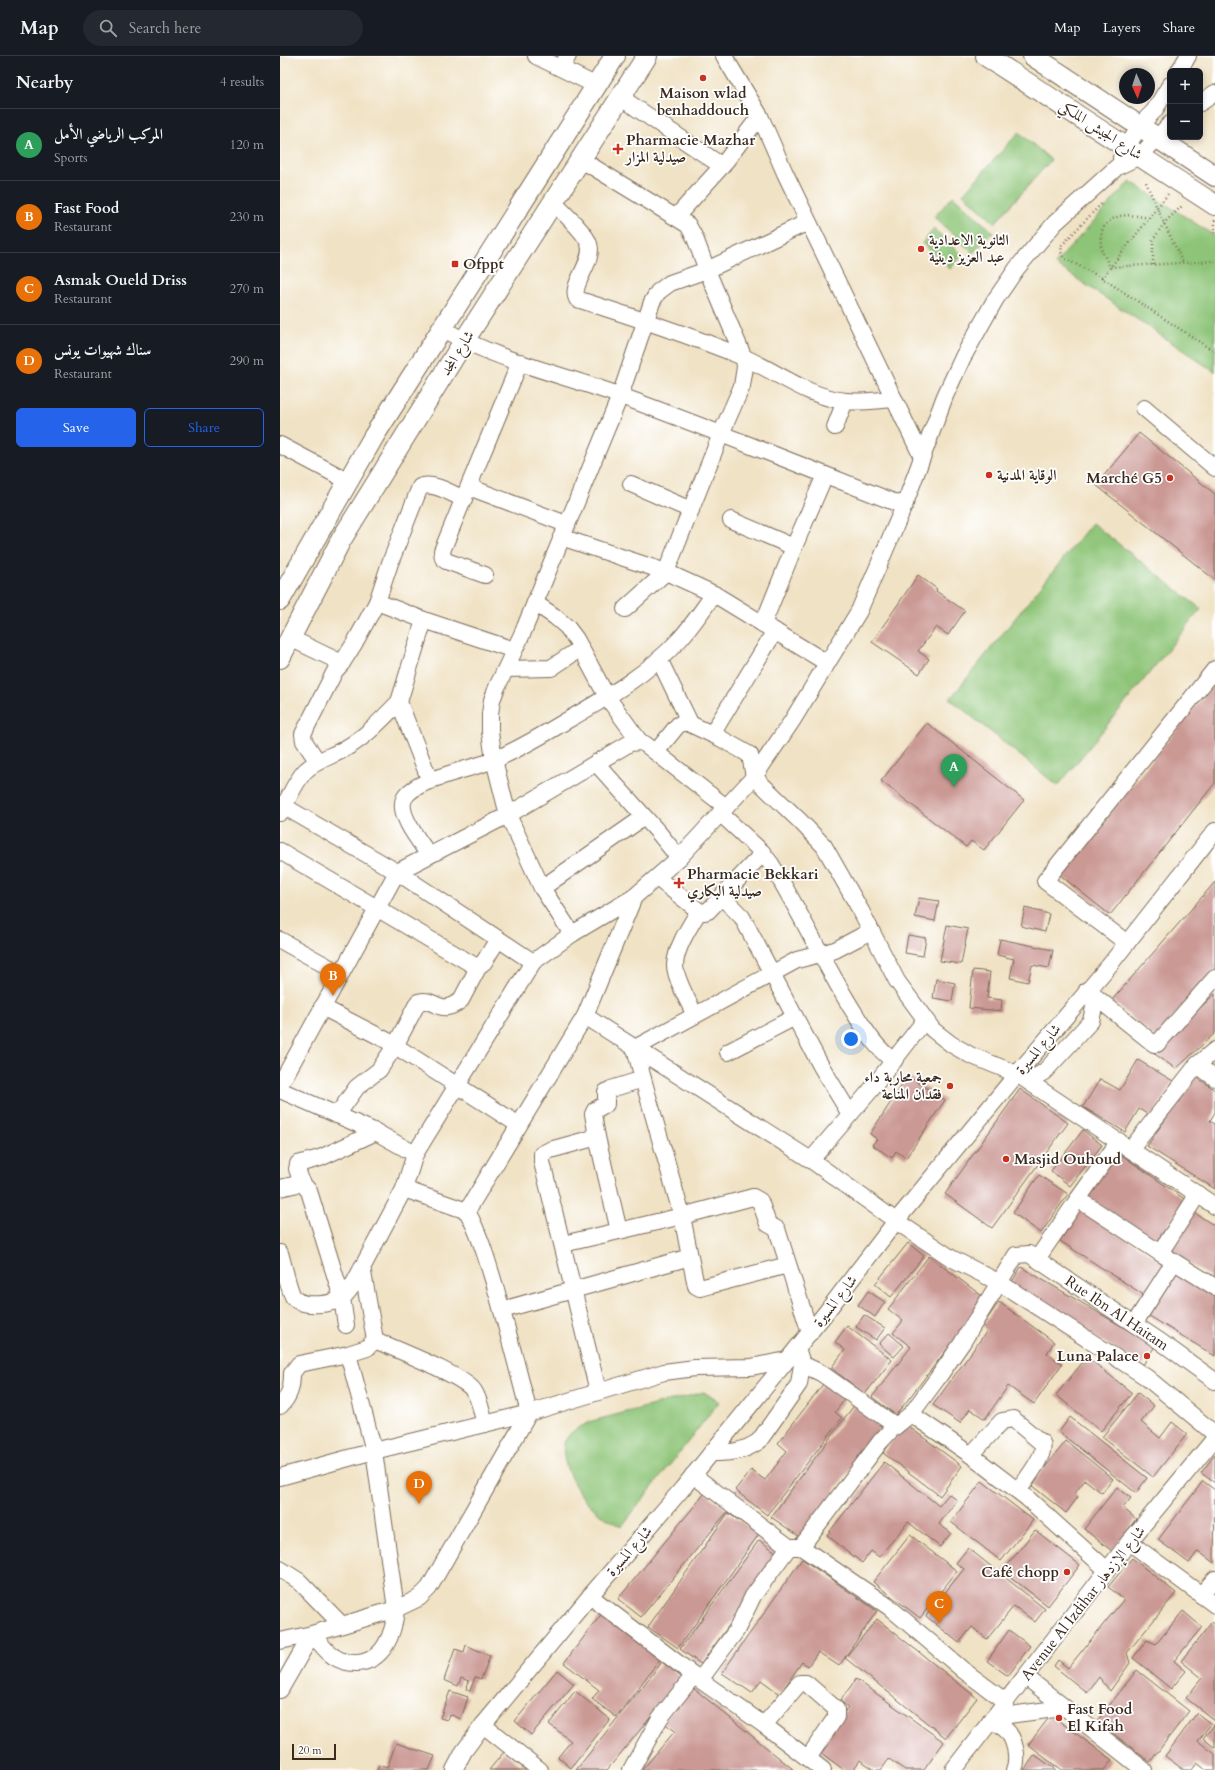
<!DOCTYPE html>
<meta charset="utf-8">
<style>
body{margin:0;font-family:Cardo,Amiri,serif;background:#242831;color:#f1f3f6}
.controls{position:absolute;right:12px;top:12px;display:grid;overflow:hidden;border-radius:6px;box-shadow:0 2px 6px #0003}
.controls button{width:36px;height:36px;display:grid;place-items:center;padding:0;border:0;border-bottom:1px solid #363941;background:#171b24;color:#f1f3f6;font:20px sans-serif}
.compass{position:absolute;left:839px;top:12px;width:36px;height:36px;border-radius:50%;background:#171b24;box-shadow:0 2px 6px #0003;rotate:177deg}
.scale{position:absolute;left:12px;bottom:10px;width:44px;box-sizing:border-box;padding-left:4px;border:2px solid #3b2a1e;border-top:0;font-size:11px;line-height:14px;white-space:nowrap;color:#3b2a1e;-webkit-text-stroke:3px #fff;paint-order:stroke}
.you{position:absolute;left:571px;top:983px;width:14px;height:14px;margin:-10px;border:3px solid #fff;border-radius:50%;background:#1a73e8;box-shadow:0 0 0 6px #1a73e833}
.badge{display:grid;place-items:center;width:26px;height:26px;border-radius:50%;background:#2563eb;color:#fff;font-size:13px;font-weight:700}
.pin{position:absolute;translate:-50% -33px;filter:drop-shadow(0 1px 2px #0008)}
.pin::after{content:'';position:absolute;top:21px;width:14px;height:12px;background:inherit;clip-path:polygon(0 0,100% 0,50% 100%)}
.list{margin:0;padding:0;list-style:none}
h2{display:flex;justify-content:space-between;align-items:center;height:52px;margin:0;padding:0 16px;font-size:17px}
h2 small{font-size:13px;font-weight:400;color:#9ea1a6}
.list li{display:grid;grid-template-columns:26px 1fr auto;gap:12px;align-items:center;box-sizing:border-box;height:72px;padding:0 16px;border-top:1px solid #363941}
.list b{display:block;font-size:15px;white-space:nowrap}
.list p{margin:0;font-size:13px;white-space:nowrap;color:#9ea1a6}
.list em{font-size:13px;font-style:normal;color:#9ea1a6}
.actions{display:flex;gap:8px;padding:12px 16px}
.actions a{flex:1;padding:9px 0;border:1px solid #2563eb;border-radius:6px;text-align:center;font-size:14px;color:#2563eb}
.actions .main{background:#2563eb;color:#fff}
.icon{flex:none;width:22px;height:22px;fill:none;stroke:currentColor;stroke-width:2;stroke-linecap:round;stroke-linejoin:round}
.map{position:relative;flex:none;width:935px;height:1714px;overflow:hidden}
header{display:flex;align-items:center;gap:24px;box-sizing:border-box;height:56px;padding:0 20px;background:#171b24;border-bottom:1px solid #363941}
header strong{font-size:19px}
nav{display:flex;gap:22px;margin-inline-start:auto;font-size:14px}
.search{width:280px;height:36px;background:#242831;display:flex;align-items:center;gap:10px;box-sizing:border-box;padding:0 14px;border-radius:22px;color:#9ea1a6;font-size:15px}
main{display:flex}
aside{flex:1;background:#171b24}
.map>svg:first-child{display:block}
</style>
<header>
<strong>Map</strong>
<div class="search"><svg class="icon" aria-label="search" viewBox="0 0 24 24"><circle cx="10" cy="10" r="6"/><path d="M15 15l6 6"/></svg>Search here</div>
<nav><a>Map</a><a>Layers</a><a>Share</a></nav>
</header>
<main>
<aside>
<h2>Nearby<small>4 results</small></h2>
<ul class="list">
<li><span class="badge" style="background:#2e9e5b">A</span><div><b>المركب الرياضي الأمل</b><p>Sports</p></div><em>120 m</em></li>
<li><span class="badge" style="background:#e8710a">B</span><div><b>Fast Food</b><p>Restaurant</p></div><em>230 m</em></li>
<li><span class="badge" style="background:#e8710a">C</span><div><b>Asmak Oueld Driss</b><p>Restaurant</p></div><em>270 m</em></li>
<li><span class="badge" style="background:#e8710a">D</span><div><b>سناك شهيوات يونس</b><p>Restaurant</p></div><em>290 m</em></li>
</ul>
<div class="actions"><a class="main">Save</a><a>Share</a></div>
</aside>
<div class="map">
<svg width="935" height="1714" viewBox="0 0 935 1714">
<rect width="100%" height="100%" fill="#fff"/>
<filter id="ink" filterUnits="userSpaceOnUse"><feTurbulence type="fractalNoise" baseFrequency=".025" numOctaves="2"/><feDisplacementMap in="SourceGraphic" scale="8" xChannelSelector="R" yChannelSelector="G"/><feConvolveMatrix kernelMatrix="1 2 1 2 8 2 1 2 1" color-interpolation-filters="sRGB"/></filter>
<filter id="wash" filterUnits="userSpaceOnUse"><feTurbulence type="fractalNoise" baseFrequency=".012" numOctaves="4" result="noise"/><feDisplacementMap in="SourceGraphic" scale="16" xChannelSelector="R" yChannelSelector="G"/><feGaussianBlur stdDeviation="0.9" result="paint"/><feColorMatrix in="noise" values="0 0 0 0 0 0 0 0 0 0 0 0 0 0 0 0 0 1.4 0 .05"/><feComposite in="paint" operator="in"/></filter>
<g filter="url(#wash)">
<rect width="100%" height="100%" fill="#f0e2c4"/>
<g fill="#8dc477" stroke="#64774a">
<path d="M739,76L771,104L715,167L683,138Z"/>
<path d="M850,125L935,180V316L775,208Z"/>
<path d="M673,140L713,176L693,197L654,161Z"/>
<path d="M654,173L682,199L670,213L642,187Z"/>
<path d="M812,467L921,553L778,730L670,643Z"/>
<path d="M424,1336L439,1346L342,1470C314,1459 293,1435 285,1406C284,1399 282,1391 285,1385C290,1374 303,1370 312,1365Z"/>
</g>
<g id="blocks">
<g fill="#cb9994">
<path d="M859,377L935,438V524L816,429Z"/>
<path d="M638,519L657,533L656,535L685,555L668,579L656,571L638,595L649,603L639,618L592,586Z"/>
<path d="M935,626V727L830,859L780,819Z"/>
<path d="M647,667L744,744L704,794L691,785L686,791L601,725Z"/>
<path d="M935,826V913L875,982L832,944Z"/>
<path d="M639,842L659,845L655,865L635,861Z"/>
<path d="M745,852L769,858L765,876L741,870Z"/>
<path d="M667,869L688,873L681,908L660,905Z"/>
<path d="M628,879L646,882L643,900L625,897Z"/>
<path d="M720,883L773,894L769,912L752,909L748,926L730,922L734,903L717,899Z"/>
<path d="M693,914L710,916L707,942L722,944L721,955L689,952Z"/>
<path d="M656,923L675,927L672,945L653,942Z"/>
<path d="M935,938V977L896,1013L872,996Z"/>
<path d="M858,1004L893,1025L872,1061L859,1053L845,1076L803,1051L820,1023L840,1034Z"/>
<path d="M628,1020L665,1044L626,1102L616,1095L612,1102L592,1089L597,1083L590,1078Z"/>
<path d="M915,1020L935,1034V1056L930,1065L935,1068V1133L867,1090Z"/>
<path d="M740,1033L788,1067L712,1172L665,1138Z"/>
<path d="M803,1074L822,1089L790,1130L771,1115Z"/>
<path d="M836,1095L906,1144L874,1189L805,1139Z"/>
<path d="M759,1119L788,1138L761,1177L733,1157Z"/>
<path d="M801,1153L887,1209L867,1241L780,1185Z"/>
<path d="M910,1154L935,1170V1224L886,1193Z"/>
<path d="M628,1187L644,1200L611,1241L595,1228Z"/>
<path d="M649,1200L706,1243L616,1359L592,1341L631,1291L613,1277L623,1265L608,1253Z"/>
<path d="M741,1211L875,1290L863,1309L729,1231Z"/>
<path d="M895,1211L935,1235V1300L866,1258Z"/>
<path d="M588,1235L605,1246L595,1261L578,1249Z"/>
<path d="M719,1246L774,1286L767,1297L782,1308L754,1348L728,1330L705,1363L690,1353L680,1367L653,1349L707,1275L703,1269Z"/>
<path d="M584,1259L605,1272L596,1284L576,1271Z"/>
<path d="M567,1270L612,1304L585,1338L551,1312L565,1294L555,1286Z"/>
<path d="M609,1277L624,1290L614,1301L599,1288Z"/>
<path d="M807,1301L852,1337L821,1375L776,1339Z"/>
<path d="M547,1323L568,1339L555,1356L562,1362L487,1459L455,1434L471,1414L485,1424L507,1395L498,1387Z"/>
<path d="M858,1337L874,1350L861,1366L880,1382L892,1366L907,1378L873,1421L822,1381Z"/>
<path d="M578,1344L606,1365L520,1481L491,1461Z"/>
<path d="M790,1361L867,1422L856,1437L779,1376Z"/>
<path d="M625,1368L682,1410L660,1440L603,1397Z"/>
<path d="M786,1385L833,1423L822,1437L805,1424L794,1438L798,1441L786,1457L751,1429Z"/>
<path d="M935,1398V1427L921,1417Z"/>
<path d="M604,1406L659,1450L669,1438L677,1444L659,1468L671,1477L660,1491L628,1466L599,1501L591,1495L582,1507L547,1479Z"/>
<path d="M702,1425L753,1464L721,1505L671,1466Z"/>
<path d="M923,1425L935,1434L934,1507L918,1495L909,1507L878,1484Z"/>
<path d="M837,1431L851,1442L843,1452L856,1463L832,1495L804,1473Z"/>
<path d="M425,1437L448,1455L361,1561L338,1543Z"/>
<path d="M448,1457L479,1478L398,1592L368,1571Z"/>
<path d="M755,1474L800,1509L768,1550L723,1515Z"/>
<path d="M630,1479L677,1515L640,1562L593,1526Z"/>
<path d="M479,1484L500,1499L421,1608L400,1593Z"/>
<path d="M688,1492L765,1553L755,1566L734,1550L707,1583L692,1571L679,1587L646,1560L684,1513L676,1507Z"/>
<path d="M852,1502L896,1537L847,1597L850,1607L830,1635L819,1621L807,1637L774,1610L778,1604L788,1612L844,1543L828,1531Z"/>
<path d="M522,1503L597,1555L559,1610L538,1596L528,1610L522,1606L500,1638L481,1624L472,1637L442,1617Z"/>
<path d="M903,1555L922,1571L894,1605L906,1615L891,1633L853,1602L867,1584L876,1588Z"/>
<path d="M323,1556L382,1601L336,1661L312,1643L319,1634L284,1607Z"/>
<path d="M597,1563L697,1642L666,1682L565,1602Z"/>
<path d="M932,1566L935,1568V1665L906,1642L922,1622L901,1605Z"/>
<path d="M729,1574L750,1590L728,1620L707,1605Z"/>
<path d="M186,1589L210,1600L201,1623L195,1621L190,1635L186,1634L189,1625L181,1622L178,1630L164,1624L175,1593L184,1596Z"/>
<path d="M382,1606L403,1622L327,1714H296Z"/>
<path d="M277,1614L294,1628L251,1679L235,1665Z"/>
<path d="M857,1614L909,1655L870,1706L817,1665Z"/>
<path d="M576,1623L664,1686L644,1714H625L609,1703L601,1714H595L580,1704L573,1714H564L537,1694L568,1651L560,1645Z"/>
<path d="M412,1631L514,1714H362L395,1675L383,1666Z"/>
<path d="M170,1635L188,1641L181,1663L169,1658L167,1664L160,1662Z"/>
<path d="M295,1635L330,1663L291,1712L278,1701L291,1685L269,1668Z"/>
<path d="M917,1657L931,1668L918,1685L935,1698V1714H926L917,1707L912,1714H904L885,1700Z"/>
<path d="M771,1659L832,1704L824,1714H781L748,1689Z"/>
<path d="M935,1668V1692L923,1682Z"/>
<path d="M116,1687L155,1700L149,1714H97L99,1709L107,1712Z"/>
<path d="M224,1696L246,1714H209Z"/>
<path d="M755,1699L776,1714H744Z"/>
</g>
</g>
</g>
<g filter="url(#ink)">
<use href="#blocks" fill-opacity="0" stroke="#7a6a58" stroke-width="1"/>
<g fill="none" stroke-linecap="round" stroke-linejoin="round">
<g stroke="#7a6a58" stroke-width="18">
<g id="minor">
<path d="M256,0L317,30"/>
<path d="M444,0L480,60L505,117L642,401"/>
<path d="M281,12L288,0"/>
<path d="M899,15L908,0"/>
<path d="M340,41L442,110"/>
<path d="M920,47L935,37"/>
<path d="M841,102L860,69L874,55L890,29"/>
<path d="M300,103L408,169L415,182L427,214L464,302L465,311L462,330L441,378L386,516L345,553"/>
<path d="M273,146C282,155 306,177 309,188C315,206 289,229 297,243C353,261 409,279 463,301C498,316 527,341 566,345C581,347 598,344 614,343"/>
<path d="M396,161L442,110L480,60"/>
<path d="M163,273C217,305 282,318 341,340C436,375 530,413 624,450"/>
<path d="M864,352L935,412"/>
<path d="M555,371L565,345"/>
<path d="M0,389L68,425"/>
<path d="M351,428L411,454"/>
<path d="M189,431L286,468"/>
<path d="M451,464L514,491"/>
<path d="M281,481L386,516L434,538L547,607"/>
<path d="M205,519L166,505L163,502L162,495L240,306"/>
<path d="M97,546L144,564L234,594"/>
<path d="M255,547L274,560L287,571L296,583L327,641L360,686"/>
<path d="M144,564L119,646L150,725"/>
<path d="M483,568L514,491L545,419"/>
<path d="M10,582L62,607L55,615L23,678L24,685L38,706"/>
<path d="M379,603L410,667"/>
<path d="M62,607L74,588L97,546L110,507L140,431C153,425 172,438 184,443"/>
<path d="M226,613L271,612L301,592"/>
<path d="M432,678L495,575"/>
<path d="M376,696L398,669L406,666L440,682L470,699L474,721L521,766L544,790L581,855L617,925L653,974L671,988L690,999L737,1018L935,1150"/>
<path d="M316,707L378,776L399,802"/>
<path d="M0,748L117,816L253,906"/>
<path d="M0,757C9,743 14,727 25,715C36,704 53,700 66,692C86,681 103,662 119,646"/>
<path d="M440,757L481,795L491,808C520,855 543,906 572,953C584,972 595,992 614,1005"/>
<path d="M0,795L195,910H199L204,906L218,883"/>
<path d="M149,799C140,786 117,758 124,743C133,723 193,713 214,704C239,693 263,679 286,665C326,642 368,618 399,584C412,570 423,553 434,538"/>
<path d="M377,822L419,855L425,856L428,855L483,797"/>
<path d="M262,832L364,761"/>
<path d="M442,841L462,861L541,1010L570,1058"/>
<path d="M292,878L262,832L228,759L214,704L210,676V658L212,644L217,631L243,576L340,340L372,246L378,236L390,227L427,214L528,166"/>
<path d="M0,884L61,918"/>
<path d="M847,887L765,825L935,613"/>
<path d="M807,934L874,988H877L935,922"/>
<path d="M42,951L106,984L239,1069"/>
<path d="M415,959C409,947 395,922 395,909C396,891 410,870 419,855"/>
<path d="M305,960L531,1104L616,1165L671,1202L720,1227L866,1321L935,1378"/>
<path d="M448,996L515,961"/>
<path d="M917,1009L935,1022"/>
<path d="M363,1023L402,1160L473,1141L480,1145L488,1168L497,1173L530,1277"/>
<path d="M748,1025L764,1016L811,965L816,942"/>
<path d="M0,1029L117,816L228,759L350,687L360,686L365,688L446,751"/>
<path d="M0,1034L96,1076L135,1098L124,1133L73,1229C70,1233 67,1238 63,1241C54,1249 23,1252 14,1242C9,1236 3,1206 0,1197"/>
<path d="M57,1059L77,1031L99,1014L115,990L138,946C155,940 159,962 181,944L199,910"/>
<path d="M851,1093L917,1009L935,994"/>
<path d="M135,1098L253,906L292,878L354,841L399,802L474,721L512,665L579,555L624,450L665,340L683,301L715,244L737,212L775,167L837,111L860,100L890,68"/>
<path d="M531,1104L590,1035L645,964"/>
<path d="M22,1127L17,1113L18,1108L40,1102L96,1076"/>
<path d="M0,1132L22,1127L29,1135L62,1242L66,1269"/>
<path d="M798,1143L839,1085"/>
<path d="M187,1155L305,960L354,841"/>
<path d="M283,1188L339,1175L317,1081"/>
<path d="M880,1197L918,1138"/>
<path d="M410,1201L416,1230L420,1232L508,1209"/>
<path d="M757,1203L798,1143L880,1197L935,1231"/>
<path d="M222,1254L410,1201L402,1160L339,1175"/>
<path d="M854,1268L894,1206"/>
<path d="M95,1284C117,1294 183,1319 194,1335C200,1344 202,1358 205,1368"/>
<path d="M522,1308L541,1317L616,1370"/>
<path d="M318,1335L262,1106V1098L270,1094L317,1081L313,1058L315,1054L326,1048V1036L331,1033L363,1023L355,992L517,904L555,894L591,875"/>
<path d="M0,1350C10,1340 12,1331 12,1317L19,1308L68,1298"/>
<path d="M631,1358L691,1399L747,1442L827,1514"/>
<path d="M431,1397C449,1397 464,1396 479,1385L519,1328L522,1308L517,1292"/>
<path d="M691,1399L722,1365L733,1363L762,1387C767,1398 745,1425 738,1435"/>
<path d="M413,1419L509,1491"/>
<path d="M0,1421L94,1395L249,1357C238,1314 227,1272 215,1230C207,1204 200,1179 187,1155L124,1133"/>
<path d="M849,1486L935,1549"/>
<path d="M521,1491L609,1551L683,1614L726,1646"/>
<path d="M0,1513L19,1525L62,1569"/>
<path d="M921,1539L935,1523"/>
<path d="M310,1540L420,1624L484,1669L543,1714"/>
<path d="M0,1585L32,1578L116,1553L139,1542L149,1532L249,1357L384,1316L415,1312L471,1311L507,1304"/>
<path d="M746,1621L864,1714"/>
<path d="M420,1624L456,1575L473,1540L509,1491H521L600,1386L611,1374L631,1358L657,1323L682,1287L736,1199L749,1198L881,1286L935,1325"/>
<path d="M0,1634L32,1578C39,1585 45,1595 53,1600C60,1605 68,1607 76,1607C104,1606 114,1577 116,1553L94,1395L68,1298L87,1292L95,1284L82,1211"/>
<path d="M714,1661L783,1652"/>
<path d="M711,1664C716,1667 721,1670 725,1673C735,1682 739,1702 734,1714"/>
<path d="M203,1669L260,1714"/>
<path d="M484,1669L517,1630L520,1627H526L556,1653V1661L528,1702"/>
<path d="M174,1714L184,1695L203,1669L310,1540L402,1433L544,1259L616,1165L737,1018L828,911L935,775"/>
<path d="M351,1714L380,1662L414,1619"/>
<path d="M673,1714L849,1486L935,1382"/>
</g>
</g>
<g stroke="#7a6a58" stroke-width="22">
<g id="major">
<path d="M706,0L935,149"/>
<path d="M753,0L935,120"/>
<path d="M0,544L94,380L335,0"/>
<path d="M0,602L61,484L184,285L367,0"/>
</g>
</g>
<g stroke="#7a6a58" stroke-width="2.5" stroke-dasharray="1 3" stroke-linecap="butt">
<path d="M888,138L877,152L903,207"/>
<path d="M821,148L782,189L781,196L784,202L822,222L935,296"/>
<path d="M869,162C852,159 836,155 824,171C820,177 820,187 822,195C824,200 828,206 830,211L935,205"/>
<path d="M935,164V177"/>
<path d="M873,209V184L885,166L903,149"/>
<path d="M822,222L877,152L865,124"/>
</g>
<use href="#minor" stroke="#fff" stroke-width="16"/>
<use href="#major" stroke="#fff" stroke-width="20"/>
</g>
</g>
<g fill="#c8321e" stroke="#fff" stroke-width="1.5">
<circle cx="423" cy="22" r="4"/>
<path d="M336 87h4v4h4v4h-4v4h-4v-4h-4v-4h4z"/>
<circle cx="641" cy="193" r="4"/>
<rect x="171" y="204" width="8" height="8" rx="2"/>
<circle cx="709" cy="419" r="4"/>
<circle cx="890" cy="422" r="4"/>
<path d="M397 821h4v4h4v4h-4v4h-4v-4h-4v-4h4z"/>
<circle cx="670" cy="1030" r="4"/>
<circle cx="726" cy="1103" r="4"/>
<circle cx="867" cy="1300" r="4"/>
<circle cx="787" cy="1516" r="4"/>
<circle cx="779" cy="1662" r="4"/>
</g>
<g text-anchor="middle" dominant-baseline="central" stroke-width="3.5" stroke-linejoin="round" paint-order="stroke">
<g font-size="15" font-weight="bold" fill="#3b2a1e" stroke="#fff" text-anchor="start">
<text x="423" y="37" text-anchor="middle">Maison wlad<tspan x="423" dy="17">benhaddouch</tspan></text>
<text x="346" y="84">Pharmacie Mazhar<tspan x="346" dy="17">صيدلية المزار</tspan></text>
<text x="649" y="184">الثانوية الاعدادية<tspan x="649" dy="17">عبد العزيز دينية</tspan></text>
<text x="183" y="208">Ofppt</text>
<text x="717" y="419">الوقاية المدنية</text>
<text x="882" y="422" text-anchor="end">Marché G5</text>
<text x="407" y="818">Pharmacie Bekkari<tspan x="407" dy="17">صيدلية البكاري</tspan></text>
<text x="662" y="1021" text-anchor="end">جمعية محاربة داء<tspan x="662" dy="17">فقدان المناعة</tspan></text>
<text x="734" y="1103">Masjid Ouhoud</text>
<text x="859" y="1300" text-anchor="end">Luna Palace</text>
<text x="779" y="1516" text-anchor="end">Café chopp</text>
<text x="787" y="1653">Fast Food<tspan x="787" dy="17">El Kifah</tspan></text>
</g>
<g font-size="15" fill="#3b2a1e" stroke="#fff">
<text transform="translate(821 74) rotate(33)">شارع الجيش الملكي</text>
<text transform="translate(177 297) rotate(-58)">شارع المجد</text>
<text transform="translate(758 993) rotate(-50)">شارع المسيرة</text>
<text transform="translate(555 1245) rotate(-52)">شارع المسيرة</text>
<text transform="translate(837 1257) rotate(34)">Rue Ibn Al Haitam</text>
<text transform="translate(349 1495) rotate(-49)">شارع المسيرة</text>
<text transform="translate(803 1547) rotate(-52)">Avenue Al Izdihar شارع الإزدهار</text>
</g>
</g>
</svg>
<div class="controls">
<button>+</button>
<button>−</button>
</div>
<svg class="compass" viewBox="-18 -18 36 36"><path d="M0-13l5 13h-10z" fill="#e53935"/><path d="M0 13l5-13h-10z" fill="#9ea1a6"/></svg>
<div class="scale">20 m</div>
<div class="you"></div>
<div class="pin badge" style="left:674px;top:731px;background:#2e9e5b">A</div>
<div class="pin badge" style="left:53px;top:940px;background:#e8710a">B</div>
<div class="pin badge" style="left:659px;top:1568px;background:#e8710a">C</div>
<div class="pin badge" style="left:139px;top:1448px;background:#e8710a">D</div>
</div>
</main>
